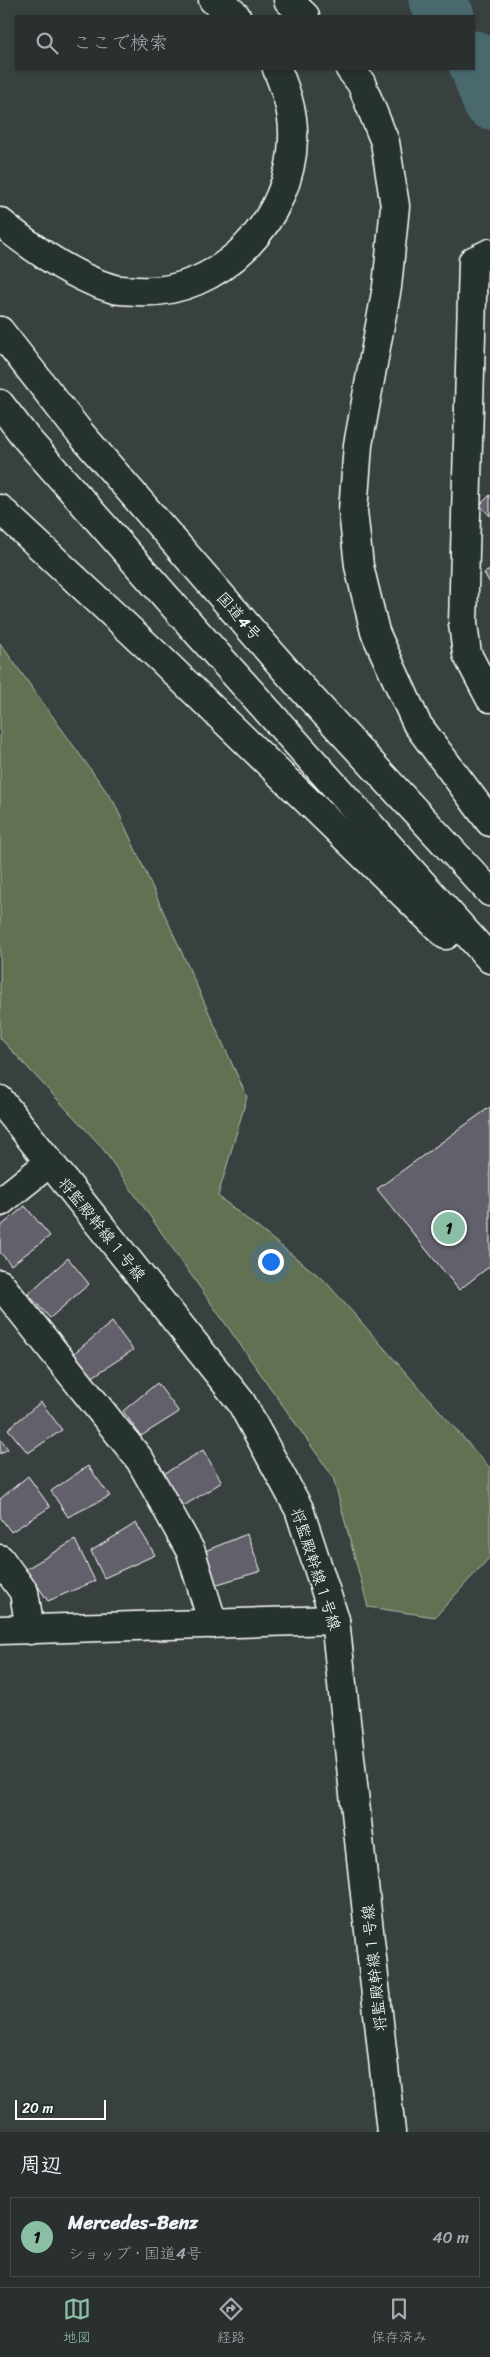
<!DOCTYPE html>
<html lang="ja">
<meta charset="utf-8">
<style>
body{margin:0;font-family:Sriracha,"Klee One",sans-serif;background:#363c3c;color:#f1f3f6}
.scale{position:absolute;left:15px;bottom:12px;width:91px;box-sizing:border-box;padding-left:5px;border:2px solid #fff;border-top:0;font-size:14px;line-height:18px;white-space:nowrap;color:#fff;-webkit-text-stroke:4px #26332d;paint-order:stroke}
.you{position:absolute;left:270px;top:1261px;width:18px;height:18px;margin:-12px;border:4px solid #fff;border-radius:50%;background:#1a73e8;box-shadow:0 0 0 8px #1a73e833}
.badge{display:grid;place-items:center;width:32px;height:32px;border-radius:50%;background:#8abfa5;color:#111;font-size:16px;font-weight:700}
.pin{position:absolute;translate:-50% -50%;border:2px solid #fff;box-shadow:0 1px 5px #0006}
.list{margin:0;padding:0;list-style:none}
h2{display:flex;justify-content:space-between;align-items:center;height:65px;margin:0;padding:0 20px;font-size:21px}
h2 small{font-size:16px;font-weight:400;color:#a5a9ab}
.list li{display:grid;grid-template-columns:32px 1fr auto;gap:15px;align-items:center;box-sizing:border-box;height:80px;margin:0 10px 10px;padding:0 10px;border:1px solid #464b4c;border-radius:0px}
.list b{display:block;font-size:19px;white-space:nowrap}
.list p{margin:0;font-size:16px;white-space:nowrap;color:#a5a9ab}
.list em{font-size:16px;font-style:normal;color:#a5a9ab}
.icon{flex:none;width:28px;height:28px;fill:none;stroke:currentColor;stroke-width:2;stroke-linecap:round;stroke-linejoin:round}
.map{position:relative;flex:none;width:490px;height:2132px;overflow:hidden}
.search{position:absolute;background:#2a3030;box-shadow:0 1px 4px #0004;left:15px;right:15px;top:15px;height:55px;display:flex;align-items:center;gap:12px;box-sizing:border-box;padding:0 18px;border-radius:0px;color:#a5a9ab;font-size:19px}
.sheet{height:155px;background:#2a3030}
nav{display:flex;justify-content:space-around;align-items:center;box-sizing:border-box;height:70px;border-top:1px solid #464b4c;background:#2a3030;font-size:14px;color:#a5a9ab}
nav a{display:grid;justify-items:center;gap:2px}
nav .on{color:#8abfa5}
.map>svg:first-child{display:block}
</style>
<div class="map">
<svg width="490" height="2132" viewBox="0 0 490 2132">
<rect width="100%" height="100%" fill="#384040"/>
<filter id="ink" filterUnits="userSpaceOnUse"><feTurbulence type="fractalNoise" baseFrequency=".02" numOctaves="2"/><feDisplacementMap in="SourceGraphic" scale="10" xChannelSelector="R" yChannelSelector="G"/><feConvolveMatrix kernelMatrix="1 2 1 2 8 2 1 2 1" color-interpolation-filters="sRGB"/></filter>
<g filter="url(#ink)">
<path fill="#647152" stroke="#b2b8a8" d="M0,643L114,802L247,1097L218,1196L325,1281L490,1468V1557L435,1617L368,1607L333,1477L100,1145L0,1038Z"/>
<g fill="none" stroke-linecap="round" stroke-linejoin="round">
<g stroke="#48696e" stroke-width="55">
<path d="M436,0L447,16"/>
<path d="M474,58L490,102"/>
</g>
</g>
<g fill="#62606b" stroke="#fff">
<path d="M490,495V516L480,505Z"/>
<path d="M490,570V583L484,573Z"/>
<path d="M490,1107V1266L459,1290L377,1189Z"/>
<path d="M25,1206L50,1236L11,1265L0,1252V1227Z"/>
<path d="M68,1258L89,1284L50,1318L28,1294Z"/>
<path d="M112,1322L133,1350L91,1378L73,1354Z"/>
<path d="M157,1383L179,1412L141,1436L123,1411Z"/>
<path d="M41,1402L62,1430L28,1453L8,1429Z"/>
<path d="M0,1439L8,1449L0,1454Z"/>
<path d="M203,1450L222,1482L182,1507L162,1475Z"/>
<path d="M88,1466L110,1496L68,1517L51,1491Z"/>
<path d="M28,1476L50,1507L11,1532L0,1517V1499Z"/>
<path d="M136,1523L155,1555L104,1578L91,1551Z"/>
<path d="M247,1534L261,1571L211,1586L200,1553Z"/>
<path d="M75,1540L95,1581L48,1601L26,1569Z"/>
</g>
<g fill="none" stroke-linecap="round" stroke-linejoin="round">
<g stroke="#fff" stroke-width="31">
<g id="minor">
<path d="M490,253L473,261L463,624L467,654L490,698"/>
<path d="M0,1100L241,1402L299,1509L335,1620L391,2132"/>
<path d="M0,1202L49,1163"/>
<path d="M0,1284L140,1460L191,1552L213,1624"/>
<path d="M0,1559L24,1592L30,1630"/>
<path d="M0,1630L335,1620"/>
</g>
</g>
<g stroke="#fff" stroke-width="31">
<g id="highway">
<path d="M213,0L226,6L236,16"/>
<path d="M288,0L305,16"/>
<path d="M350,69L361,83L385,142L395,206L387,287L358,445L353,511L359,566L375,632L417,724L490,822"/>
<path d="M0,222C32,248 74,278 114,289C121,291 130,290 137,291C219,297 292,219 293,138C294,113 286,91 277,69"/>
<path d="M0,331L80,433L297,683L490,892"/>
<path d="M0,404L27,439L196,631L490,959"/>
<path d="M0,509L161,659L446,935"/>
</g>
</g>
<use href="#minor" stroke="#26332d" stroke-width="28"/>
<use href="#highway" stroke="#26332d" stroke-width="28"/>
</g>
</g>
<g text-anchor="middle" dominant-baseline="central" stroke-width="4" stroke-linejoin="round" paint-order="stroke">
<g font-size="16" fill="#fff" stroke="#26332d">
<text transform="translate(239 616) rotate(49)">国道4号</text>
<text transform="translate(102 1229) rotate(51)">将監殿幹線１号線</text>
<text transform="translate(316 1569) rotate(72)">将監殿幹線１号線</text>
<text transform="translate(374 1968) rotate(-96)">将監殿幹線１号線</text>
</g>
</g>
</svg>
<div class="scale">20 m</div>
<div class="you"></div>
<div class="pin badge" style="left:449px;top:1228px">1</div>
<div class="search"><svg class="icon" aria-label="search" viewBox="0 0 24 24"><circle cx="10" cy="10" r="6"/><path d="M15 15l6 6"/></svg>ここで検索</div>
</div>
<section class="sheet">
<h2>周辺<small></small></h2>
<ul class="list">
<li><span class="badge">1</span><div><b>Mercedes-Benz</b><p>ショップ · 国道4号</p></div><em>40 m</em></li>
</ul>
</section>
<nav>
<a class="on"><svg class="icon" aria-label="map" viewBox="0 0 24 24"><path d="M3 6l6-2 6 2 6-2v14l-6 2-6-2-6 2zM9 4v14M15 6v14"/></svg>地図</a>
<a><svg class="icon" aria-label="directions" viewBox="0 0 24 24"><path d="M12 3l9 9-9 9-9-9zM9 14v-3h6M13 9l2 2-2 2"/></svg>経路</a>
<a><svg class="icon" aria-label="saved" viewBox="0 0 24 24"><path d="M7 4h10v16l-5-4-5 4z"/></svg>保存済み</a>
</nav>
